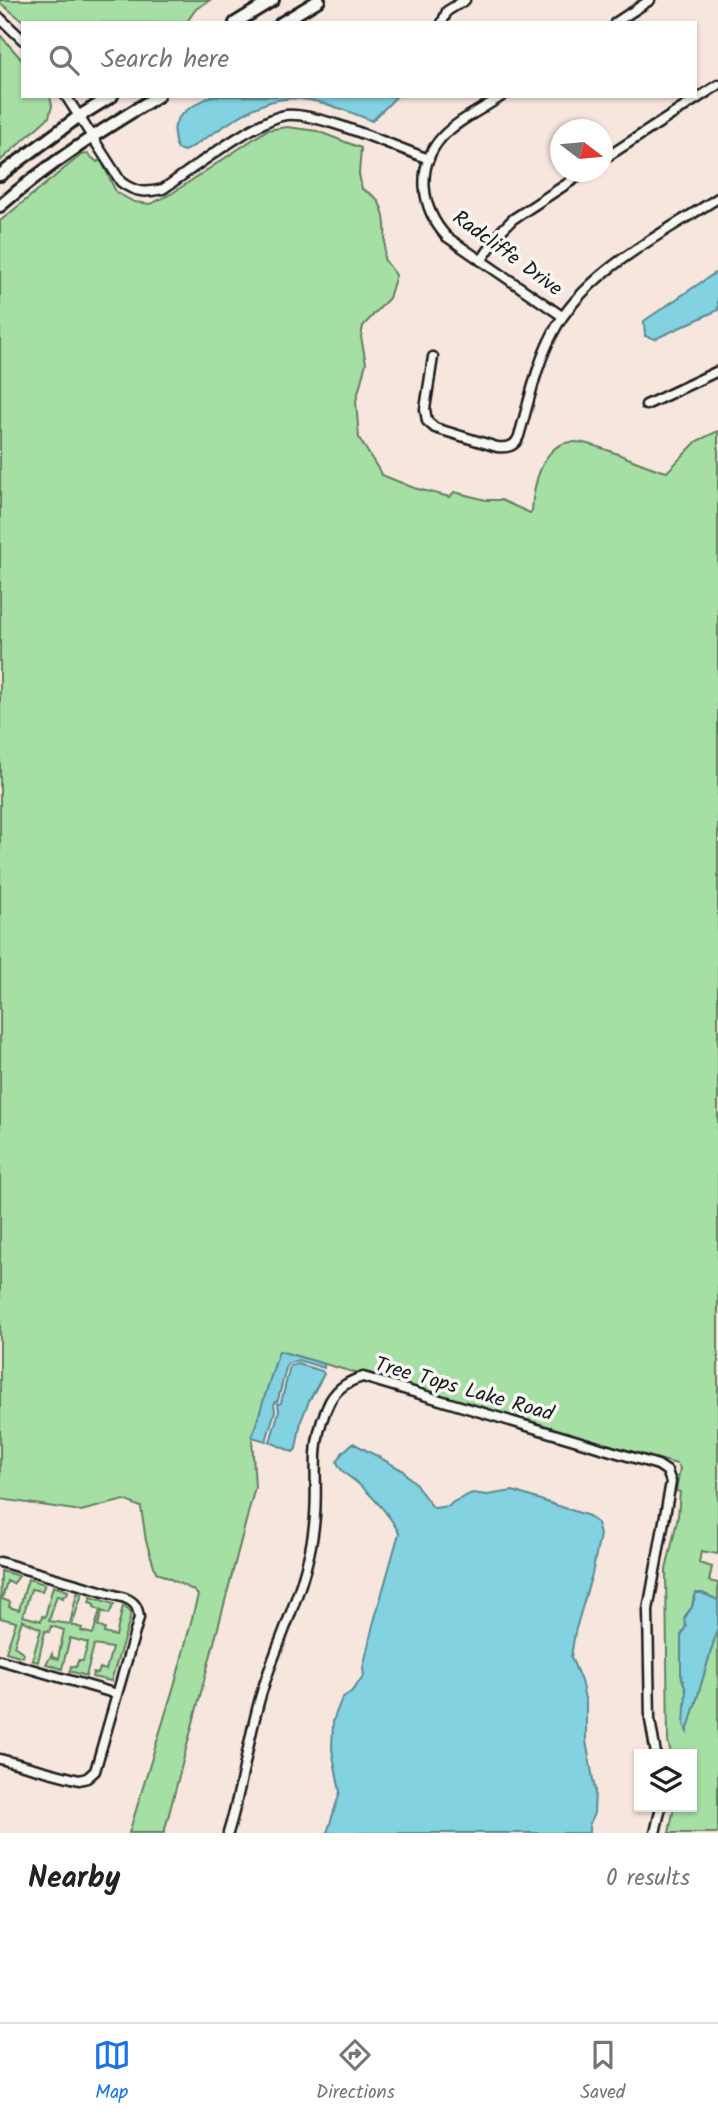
<!DOCTYPE html>
<style>
body{margin:0;font-family:Kalam,sans-serif;background:#f2f2f2;color:#222}
.controls{position:absolute;right:21px;bottom:21px;display:grid;overflow:hidden;border-radius:0px;box-shadow:0 2px 5px #0004}
.controls button{width:63px;height:63px;display:grid;place-items:center;padding:0;border:0;border-bottom:2px solid #e0e0e0;background:#fff;color:#222;font:35px sans-serif}
.compass{position:absolute;left:550px;top:119px;width:63px;height:63px;border-radius:50%;background:#fff;box-shadow:0 2px 5px #0004;rotate:106deg}
.list{margin:0;padding:0;list-style:none}
h2{display:flex;justify-content:space-between;align-items:center;height:91px;margin:0;padding:0 28px;font-size:30px}
h2 small{font-size:23px;font-weight:400;color:#767676}
.icon{flex:none;width:38px;height:38px;fill:none;stroke:currentColor;stroke-width:2;stroke-linecap:round;stroke-linejoin:round}
.map{position:relative;flex:none;width:718px;height:1833px;overflow:hidden}
.search{position:absolute;background:#fff;box-shadow:0 2px 5px #0004;left:21px;right:21px;top:21px;height:77px;display:flex;align-items:center;gap:18px;box-sizing:border-box;padding:0 24px;border-radius:0px;color:#767676;font-size:26px}
.sheet{height:189px;background:#fff}
nav{display:flex;justify-content:space-around;align-items:center;box-sizing:border-box;height:98px;border-top:2px solid #e0e0e0;background:#fff;font-size:19px;color:#767676}
nav a{display:grid;justify-items:center;gap:4px}
nav .on{color:#1a73e8}
.map>svg:first-child{display:block}
</style>
<div class="map">
<svg width="718" height="1833" viewBox="0 0 718 1833">
<rect width="100%" height="100%" fill="#f7e6de"/>
<filter id="ink" filterUnits="userSpaceOnUse"><feTurbulence type="fractalNoise" baseFrequency=".0143" numOctaves="2"/><feDisplacementMap in="SourceGraphic" scale="14" xChannelSelector="R" yChannelSelector="G"/><feConvolveMatrix kernelMatrix="1 2 1 2 8 2 1 2 1" color-interpolation-filters="sRGB"/></filter>
<g filter="url(#ink)">
<g fill="#a6dfa4" stroke="#617e60" stroke-width="2">
<path d="M0,0H210L196,9L186,23H26L0,3Z"/>
<path d="M0,35L23,61V96H50L52,106L49,117L0,161Z"/>
<path d="M287,127L317,131L361,148L359,174L362,189C366,191 372,195 376,198C389,214 385,241 384,259L396,275L389,298L363,326L361,337L366,363L356,401L359,438L382,475L414,488L450,497L454,492L486,500H501L530,513L532,511C533,487 542,442 573,442C599,442 640,466 667,472L697,441L718,431V1554L701,1551L699,1563L712,1567L709,1581L718,1583V1600L702,1593L694,1596L692,1607L685,1616L686,1626L681,1636V1674L686,1691L687,1731L718,1627V1833H669L674,1807H692V1754H671L668,1741L666,1570L678,1516L680,1492L676,1491L680,1468L677,1464L279,1351L252,1438L255,1487L164,1833H129L177,1676L198,1595L193,1590L156,1572L146,1541L141,1507L124,1500L81,1511L0,1499V221L81,155L88,154L97,162L101,160L116,192L134,202L151,204L171,194L267,130Z"/>
<path d="M1,1571L19,1576L13,1584L7,1581L2,1599L10,1602L9,1607L19,1610L28,1579L45,1584L42,1591L31,1589L23,1616L41,1621L42,1616L45,1617L53,1586L68,1591L67,1595H64L63,1598L57,1595L49,1621L70,1624L77,1593L82,1594L72,1625L82,1628L81,1631L93,1634L100,1610L94,1607V1604L89,1602L91,1597L114,1604L109,1614L102,1611L98,1626L105,1629L104,1633L116,1636L123,1606C130,1609 131,1612 130,1619L111,1681L92,1677L93,1673L98,1674L100,1668L106,1670L112,1648L94,1645L86,1676L70,1671L71,1666L76,1667L78,1661H83L88,1643L70,1638L62,1669L46,1664L52,1654V1657L58,1659L64,1630L51,1626L49,1632L45,1631L38,1662L32,1660L41,1629L22,1620L14,1646L24,1653L23,1657L6,1652L16,1622L0,1618Z"/>
</g>
<g fill="#83d2e1" stroke="#5a8992" stroke-width="2">
<path d="M211,96H397L372,121C276,81 270,97 189,149L184,151L177,149C166,116 187,110 211,96Z"/>
<path d="M718,271V310L655,339L645,336L644,321Z"/>
<path d="M279,1351L324,1364V1368L298,1360L287,1364L278,1400L274,1404L275,1411L266,1441L252,1437Z"/>
<path d="M298,1364L322,1371L324,1374L309,1401L301,1421L296,1449L293,1452L270,1442L279,1411L278,1404L281,1403L290,1366Z"/>
<path d="M353,1443L404,1471C407,1478 412,1478 416,1484C422,1493 426,1500 434,1508L449,1506L453,1502L472,1493L487,1495L513,1491L589,1516L597,1523L600,1535L592,1574L575,1632L571,1657L581,1681L586,1703V1741L595,1790L594,1813L589,1826V1833H327L340,1792L332,1750L333,1721L342,1698L351,1692L364,1676L363,1668L373,1625L399,1533C390,1515 371,1494 355,1481C346,1474 342,1473 337,1462L343,1452Z"/>
<path d="M696,1593H702L718,1600V1627L687,1732L684,1724L686,1691L681,1674V1636L686,1626L684,1619L692,1607Z"/>
</g>
<g fill="none" stroke-linecap="round" stroke-linejoin="round">
<g stroke="#1c1c1c" stroke-width="13">
<g id="street">
<path d="M0,18L23,40"/>
<path d="M442,23L447,11L465,0"/>
<path d="M615,23L650,0"/>
<path d="M66,96L121,182C136,193 145,193 163,189C191,170 257,119 286,115C316,111 397,148 429,159"/>
<path d="M502,96C483,109 458,120 442,137C415,167 421,209 447,237L562,316"/>
<path d="M602,160L718,85"/>
<path d="M481,261L502,230L513,219L585,172"/>
<path d="M433,357L425,409L427,421L435,428L497,447C507,448 515,447 519,436C529,402 536,365 553,333C584,272 662,234 718,198"/>
<path d="M646,405L718,371"/>
<path d="M0,1562L125,1598C135,1602 138,1607 139,1618L95,1771L87,1778L79,1780L0,1759"/>
<path d="M0,1660L117,1694"/>
<path d="M228,1833C243,1785 248,1736 263,1688C280,1635 308,1582 314,1526C320,1480 307,1447 330,1401C338,1387 349,1381 363,1377L658,1465L667,1471L671,1482L648,1610L650,1720L656,1754"/>
<path d="M655,1833L661,1807"/>
</g>
</g>
<g stroke="#1c1c1c" stroke-width="16">
<g id="secondary">
<path d="M235,23L273,0"/>
<path d="M281,23L319,0"/>
<path d="M0,175L78,117L112,96"/>
<path d="M0,206C49,163 102,130 158,96"/>
</g>
</g>
<use href="#street" stroke="#f6f6f2" stroke-width="8"/>
<use href="#secondary" stroke="#f6f6f2" stroke-width="10"/>
</g>
</g>
<g text-anchor="middle" dominant-baseline="central" stroke-width="7" stroke-linejoin="round" paint-order="stroke">
<g font-size="21" fill="#1c1c1c" stroke="#f6f6f2">
<text transform="translate(507 254) rotate(36)">Radcliffe Drive</text>
<text transform="translate(464 1390) rotate(16)">Tree Tops Lake Road</text>
</g>
</g>
</svg>
<div class="controls">
<button><svg class="icon" aria-label="layers" viewBox="0 0 24 24"><path d="M12 4l9 5-9 5-9-5zM3 14l9 5 9-5"/></svg></button>
</div>
<svg class="compass" viewBox="-18 -18 36 36"><path d="M0-13l5 13h-10z" fill="#e53935"/><path d="M0 13l5-13h-10z" fill="#767676"/></svg>
<div class="search"><svg class="icon" aria-label="search" viewBox="0 0 24 24"><circle cx="10" cy="10" r="6"/><path d="M15 15l6 6"/></svg>Search here</div>
</div>
<section class="sheet">
<h2>Nearby<small>0 results</small></h2>
<ul class="list">
</ul>
</section>
<nav>
<a class="on"><svg class="icon" aria-label="map" viewBox="0 0 24 24"><path d="M3 6l6-2 6 2 6-2v14l-6 2-6-2-6 2zM9 4v14M15 6v14"/></svg>Map</a>
<a><svg class="icon" aria-label="directions" viewBox="0 0 24 24"><path d="M12 3l9 9-9 9-9-9zM9 14v-3h6M13 9l2 2-2 2"/></svg>Directions</a>
<a><svg class="icon" aria-label="saved" viewBox="0 0 24 24"><path d="M7 4h10v16l-5-4-5 4z"/></svg>Saved</a>
</nav>
